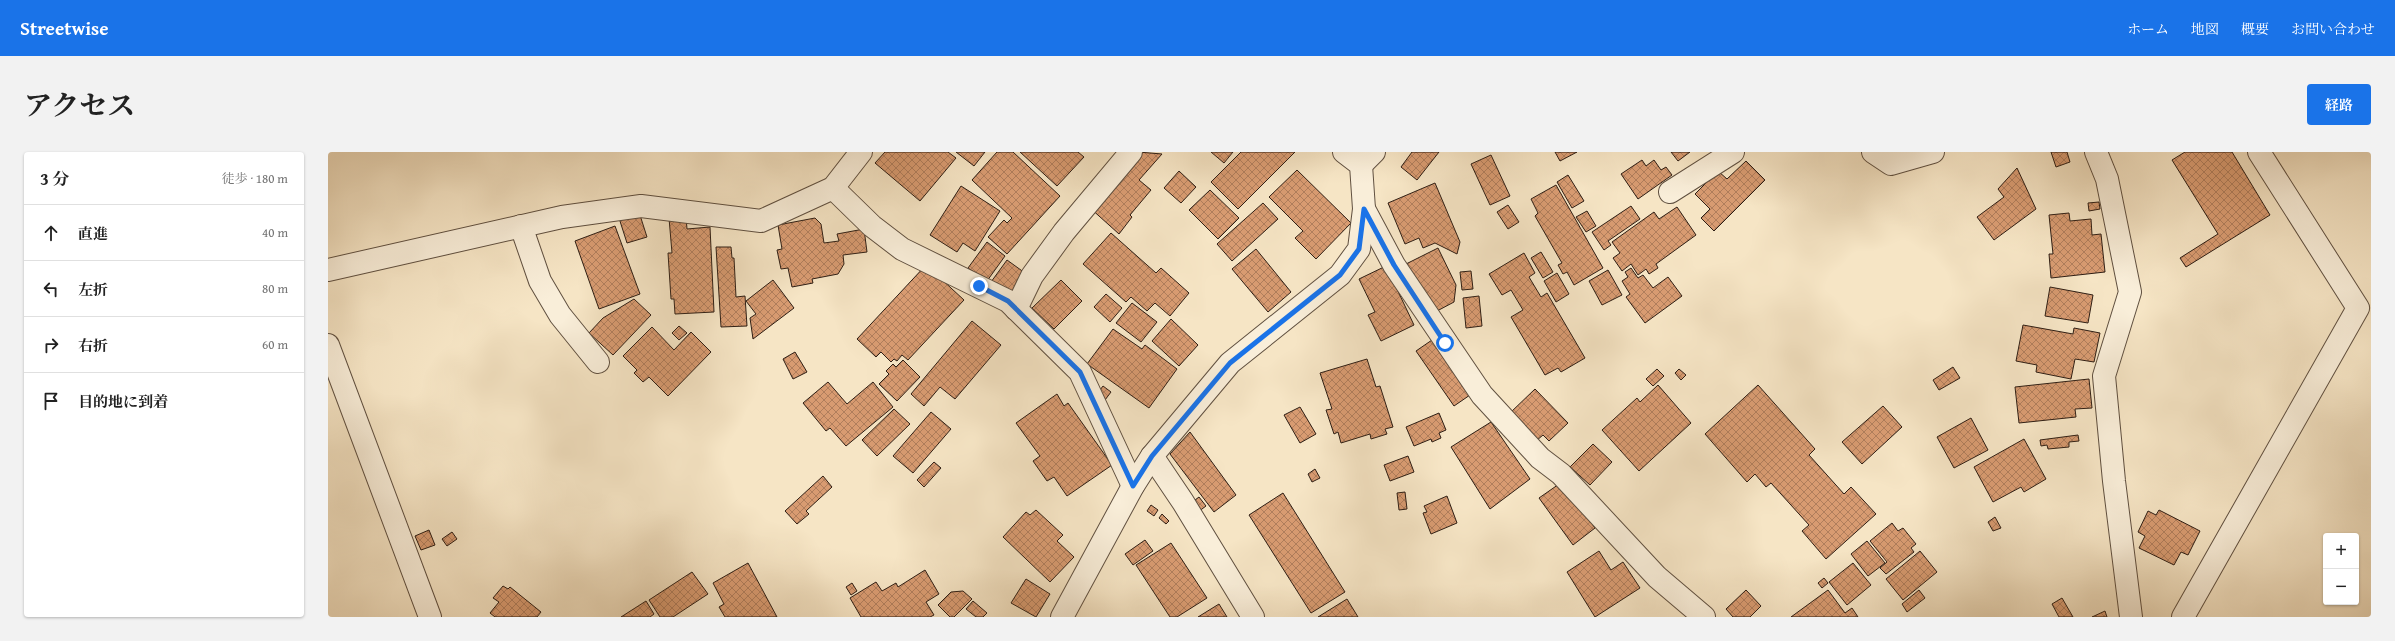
<!DOCTYPE html>
<html lang="ja">
<meta charset="utf-8">
<style>
body{margin:0;font-family:"Gentium Book Plus","Noto Serif JP",serif;background:#f2f2f2;color:#222}
.controls{position:absolute;right:12px;bottom:12px;display:grid;overflow:hidden;border-radius:4px;box-shadow:0 1px 3px #0004}
.controls button{width:36px;height:36px;display:grid;place-items:center;padding:0;border:0;border-bottom:1px solid #e0e0e0;background:#fff;color:#222;font:20px sans-serif}
.stop{position:absolute;width:12px;height:12px;margin:-9px;border:3px solid #1a73e8;border-radius:50%;background:#fff}
.stop.end{background:#1a73e8;border-color:#fff;box-shadow:0 1px 4px #0008}
.list{margin:0;padding:0;list-style:none}
h2{display:flex;justify-content:space-between;align-items:center;height:52px;margin:0;padding:0 16px;font-size:17px}
h2 small{font-size:13px;font-weight:400;color:#767676}
.list li{display:grid;grid-template-columns:26px 1fr auto;gap:12px;align-items:center;box-sizing:border-box;height:56px;padding:0 16px;border-top:1px solid #e0e0e0}
.list b{display:block;font-size:15px;white-space:nowrap}
.list em{font-size:13px;font-style:normal;color:#767676}
.icon{flex:none;width:22px;height:22px;fill:none;stroke:currentColor;stroke-width:2;stroke-linecap:round;stroke-linejoin:round}
.map{position:relative;flex:none;width:2043px;height:465px;overflow:hidden;border-radius:4px}
header{display:flex;align-items:center;gap:24px;box-sizing:border-box;height:56px;padding:0 20px;background:#1a73e8;color:#fff}
header strong{font-size:19px}
nav{display:flex;gap:22px;margin-inline-start:auto;font-size:14px}
.intro{display:flex;align-items:center;justify-content:space-between;box-sizing:border-box;height:96px;padding:0 24px}
h1{margin:0;font-size:28px}
.button{padding:10px 18px;border-radius:4px;background:#1a73e8;color:#fff;font-size:14px;font-weight:700}
main{display:flex;gap:24px;padding:0 24px}
aside{flex:1;background:#fff;border-radius:4px;box-shadow:0 1px 3px #0004}
.map>svg:first-child{display:block}
</style>
<header>
<strong>Streetwise</strong>
<nav><a>ホーム</a><a>地図</a><a>概要</a><a>お問い合わせ</a></nav>
</header>
<div class="intro"><h1>アクセス</h1><a class="button">経路</a></div>
<main>
<aside>
<h2>3 分<small>徒歩 · 180 m</small></h2>
<ul class="list">
<li><svg class="icon" aria-label="ahead" viewBox="0 0 24 24"><path d="M12 20V5M6 11l6-6 6 6"/></svg><div><b>直進</b></div><em>40 m</em></li>
<li><svg class="icon" aria-label="left" viewBox="0 0 24 24"><path d="M17 20v-9H6M10 6l-5 5 5 5"/></svg><div><b>左折</b></div><em>80 m</em></li>
<li><svg class="icon" aria-label="right" viewBox="0 0 24 24"><path d="M7 20v-9h11M14 6l5 5-5 5"/></svg><div><b>右折</b></div><em>60 m</em></li>
<li><svg class="icon" aria-label="arrive" viewBox="0 0 24 24"><path d="M6 21V4h12l-3 4 3 4H6"/></svg><div><b>目的地に到着</b></div></li>
</ul>
</aside>
<div class="map">
<svg width="2043" height="465" viewBox="0 0 2043 465">
<defs>
<pattern id="building-cross-hatch" width="8" height="8" patternUnits="userSpaceOnUse"><rect width="8" height="8" fill="#d89b71"/><path d="M0 0l8 8M0 8l8-8" fill="none" stroke="#b07e5c"/></pattern>
</defs>
<rect width="100%" height="100%" fill="#f6e5c5"/>
<filter id="stains"><feTurbulence type="fractalNoise" baseFrequency=".005" numOctaves="4"/><feColorMatrix values="0 0 0 0 .2 0 0 0 0 .09 0 0 0 0 .02 0 0 0 .5 -.17"/></filter>
<radialGradient id="worn" r=".72"><stop offset=".6" stop-color="#630" stop-opacity="0"/><stop offset="1" stop-color="#630" stop-opacity=".3"/></radialGradient>
<g fill="url(#building-cross-hatch)" stroke="#2e1e14">
<path d="M557,0H620L628,6L592,49L547,11Z"/>
<path d="M628,0H657L646,14Z"/>
<path d="M669,0H685L732,44L679,102L660,85L676,68L679,71L684,66L644,28Z"/>
<path d="M692,0H750L756,5L729,34Z"/>
<path d="M810,0L834,2L811,28L823,38L802,63L804,65L791,82L761,55Z"/>
<path d="M883,0H905L896,11Z"/>
<path d="M913,0H967L910,57L883,30Z"/>
<path d="M1084,0H1111L1089,28L1073,15Z"/>
<path d="M1227,0H1249L1232,9Z"/>
<path d="M1343,0H1362L1350,9Z"/>
<path d="M1723,0H1739L1742,10L1728,15Z"/>
<path d="M1857,0H1904L1942,63L1858,115L1852,106L1890,82L1844,8Z"/>
<path d="M1163,3L1182,44L1162,53L1143,12Z"/>
<path d="M1314,8L1318,14L1326,8L1333,18L1338,15L1344,23L1310,47L1293,22Z"/>
<path d="M1418,9L1437,28L1386,79L1373,66L1382,57L1367,42L1390,19L1399,27Z"/>
<path d="M1689,16L1708,57L1666,88L1649,65L1676,45L1670,37Z"/>
<path d="M969,18L1023,71L988,107L967,86L975,79L941,45Z"/>
<path d="M851,19L868,35L853,51L836,36Z"/>
<path d="M1240,23L1256,49L1244,56L1229,30Z"/>
<path d="M1107,31L1132,90L1129,102L1107,91L1095,96L1091,86L1077,92L1060,51Z"/>
<path d="M1228,33L1275,116L1246,133L1239,120L1235,122L1230,113L1234,111L1207,64L1210,61L1203,47Z"/>
<path d="M633,34L672,59L647,99L635,91L629,100L602,83Z"/>
<path d="M882,38L911,66L890,87L861,58Z"/>
<path d="M1771,50L1772,57L1761,59L1760,51Z"/>
<path d="M935,51L950,67L904,109L889,92Z"/>
<path d="M1180,53L1191,70L1180,77L1169,60Z"/>
<path d="M1303,54L1312,67L1280,89L1283,93L1276,98L1264,80Z"/>
<path d="M1349,55L1368,83L1328,112L1330,116L1321,122L1318,117L1310,123L1303,112L1294,119L1285,106L1292,101L1284,90L1326,60L1331,67Z"/>
<path d="M1259,59L1268,74L1258,80L1248,65Z"/>
<path d="M311,60L319,85L299,91L291,66Z"/>
<path d="M1741,61L1742,69L1763,67L1764,83L1773,82L1777,120L1723,126L1721,102H1725L1721,63Z"/>
<path d="M358,65L359,77L382,75L386,160L347,162L346,147H343L340,101H344L341,66Z"/>
<path d="M487,66L493,72L496,91L511,89L509,82L536,77L539,100L515,103L516,112L510,122L484,127L485,131L464,135L460,116L453,117L449,98L454,97L450,73Z"/>
<path d="M287,74L312,142L271,157L247,89Z"/>
<path d="M783,81L828,121L833,116L861,141L842,164L827,151L819,159L803,145L798,150L755,112Z"/>
<path d="M659,90L677,104L659,129L640,116Z"/>
<path d="M388,95H403L404,106H406L408,145L417,144L419,174L393,175Z"/>
<path d="M1110,96L1128,133L1126,150L1109,159L1103,148L1098,151L1078,112Z"/>
<path d="M928,97L963,140L940,160L904,117Z"/>
<path d="M1213,100L1225,120L1215,126L1203,106Z"/>
<path d="M1196,101L1207,121L1201,125L1213,145L1219,141L1257,206L1233,220L1230,216L1217,223L1183,165L1195,158L1183,138L1174,143L1161,122Z"/>
<path d="M679,108L697,121L682,143L663,130Z"/>
<path d="M598,113L636,148L580,208L574,203L569,209L566,207L563,210L553,200L548,205L529,187Z"/>
<path d="M1058,114L1086,173L1053,189L1040,163L1047,160L1031,127Z"/>
<path d="M1303,116L1310,126L1315,123L1325,136L1340,125L1354,144L1317,171L1298,145L1302,142L1294,129L1300,125L1297,120Z"/>
<path d="M1280,118L1294,143L1274,153L1261,129Z"/>
<path d="M1143,119L1145,137L1134,138L1132,120Z"/>
<path d="M1229,121L1241,142L1228,150L1216,129Z"/>
<path d="M445,128L466,156L425,187L422,166L428,162L418,149Z"/>
<path d="M733,128L754,149L726,177L704,156Z"/>
<path d="M1722,135L1765,143L1760,171L1717,164Z"/>
<path d="M778,142L794,156L782,170L766,155Z"/>
<path d="M1151,144L1154,174L1138,176L1135,146Z"/>
<path d="M306,147L323,163L285,203L261,181L275,166Z"/>
<path d="M804,151L829,170L813,190L788,171Z"/>
<path d="M843,167L870,193L851,214L824,189Z"/>
<path d="M644,169L673,193L627,247L612,235L596,254L583,242Z"/>
<path d="M1695,173L1745,182L1746,176L1772,181L1766,210L1747,207L1743,227L1708,220L1709,213L1688,209Z"/>
<path d="M351,174L359,181L351,188L344,181Z"/>
<path d="M324,175L346,198L363,180L383,200L340,244L321,225L315,230L306,221L309,218L295,204Z"/>
<path d="M785,177L814,197L817,193L849,217L821,256L759,212Z"/>
<path d="M1104,188L1142,243L1126,254L1088,199Z"/>
<path d="M467,200L479,220L465,227L455,207Z"/>
<path d="M1039,207L1048,235L1052,234L1065,275L1057,277L1059,282L1043,287L1042,282L1013,291L1010,280L1006,282L998,258L1004,257L992,221Z"/>
<path d="M575,208L592,225L569,249L551,232L561,222L558,219L565,212L568,215Z"/>
<path d="M1625,215L1632,226L1611,238L1605,228Z"/>
<path d="M1329,217L1336,224L1325,234L1318,227Z"/>
<path d="M1351,217L1358,223L1353,228L1347,221Z"/>
<path d="M1761,227L1764,256L1747,257L1748,265L1691,271L1687,235Z"/>
<path d="M500,230L519,252L545,230L565,255L518,294L502,276L498,279L475,251Z"/>
<path d="M1330,233L1363,271L1311,319L1274,278L1309,246L1312,250Z"/>
<path d="M1430,233L1487,297L1481,303L1516,342L1523,335L1548,362L1498,407L1474,379L1481,373L1443,331L1438,335L1427,322L1419,330L1377,282Z"/>
<path d="M775,234L783,240L777,248L769,242Z"/>
<path d="M1207,237L1240,271L1221,289L1215,283L1208,289L1182,261Z"/>
<path d="M729,242L736,254L740,251L784,313L739,344L726,325L719,329L705,309L712,304L688,271Z"/>
<path d="M1555,254L1574,275L1534,312L1514,290Z"/>
<path d="M972,255L988,282L972,291L956,263Z"/>
<path d="M566,257L582,272L549,304L534,288Z"/>
<path d="M603,260L623,277L585,321L565,304Z"/>
<path d="M1111,261L1118,278L1111,281L1113,286L1104,290L1103,287L1086,294L1078,275Z"/>
<path d="M1643,266L1660,298L1626,316L1609,285Z"/>
<path d="M1163,270L1202,327L1162,357L1123,295Z"/>
<path d="M862,280L908,343L886,360L842,302Z"/>
<path d="M1750,283L1751,289L1741,290V295L1720,297L1719,293L1713,294L1712,288Z"/>
<path d="M1696,287L1718,327L1696,340L1693,335L1665,350L1646,315Z"/>
<path d="M1265,292L1284,310L1262,333L1242,315Z"/>
<path d="M1080,304L1086,320L1062,329L1056,313Z"/>
<path d="M606,310L613,316L596,335L589,328Z"/>
<path d="M987,317L992,326L984,330L980,322Z"/>
<path d="M495,324L504,335L478,359L481,362L469,372L457,359Z"/>
<path d="M1234,330L1267,376L1245,393L1211,346Z"/>
<path d="M1077,340L1079,357L1071,358L1069,341Z"/>
<path d="M955,341L1017,440L983,461L921,363Z"/>
<path d="M1119,344L1129,371L1103,382L1095,361L1099,360L1096,354Z"/>
<path d="M871,345L878,354L870,360L863,351Z"/>
<path d="M823,353L830,358L826,364L819,359Z"/>
<path d="M708,358L735,383L729,389L746,405L722,430L675,385L698,360L702,363Z"/>
<path d="M1831,358L1872,379L1860,403L1853,400L1846,413L1811,396L1817,384L1810,380L1820,359L1828,363Z"/>
<path d="M834,362L841,369L838,372L831,366Z"/>
<path d="M1667,365L1673,376L1665,379L1660,370Z"/>
<path d="M1564,371L1570,379L1575,376L1588,392L1583,396L1586,400L1558,422L1552,416L1559,410L1542,389Z"/>
<path d="M101,378L107,393L93,398L87,384Z"/>
<path d="M124,380L129,387L119,394L114,387Z"/>
<path d="M817,388L825,399L805,413L797,402Z"/>
<path d="M1539,389L1557,411L1540,424L1523,402Z"/>
<path d="M843,391L879,446L849,465H842L808,413Z"/>
<path d="M1271,399L1283,418L1295,410L1312,436L1267,465L1239,420Z"/>
<path d="M1592,399L1609,420L1575,448L1558,427Z"/>
<path d="M420,411L449,465H397L391,455L396,452L385,431Z"/>
<path d="M1525,411L1543,433L1519,453L1501,430Z"/>
<path d="M597,418L611,442L598,450L606,463L602,465H533L522,446L548,430L554,439L568,431L570,435Z"/>
<path d="M364,420L380,442L345,465H332L321,448Z"/>
<path d="M1496,426L1500,431L1494,436L1490,431Z"/>
<path d="M698,427L722,442L708,465L683,451Z"/>
<path d="M524,431L529,439L523,443L518,435Z"/>
<path d="M175,434L180,437L182,435L213,460L209,465H167L162,461L171,450L165,446Z"/>
<path d="M1418,438L1433,454L1422,465H1405L1398,457Z"/>
<path d="M1500,438L1517,461L1524,456L1530,465H1463Z"/>
<path d="M1591,438L1597,446L1579,460L1574,452Z"/>
<path d="M635,439L644,447L626,465H622L610,453L623,440Z"/>
<path d="M1734,446L1745,465H1731L1724,452Z"/>
<path d="M1019,447L1030,465H990Z"/>
<path d="M318,449L326,462L322,465H293Z"/>
<path d="M645,449L659,461L655,465H648L638,457Z"/>
<path d="M891,452L899,465H870Z"/>
<path d="M1777,459L1779,465H1764Z"/>
</g>
<g fill="none" stroke-linecap="round" stroke-linejoin="round">
<g stroke="#605040" stroke-width="24">
<g id="minor">
<path d="M1545,0L1563,12L1605,0"/>
<path d="M1768,0L1779,27L1802,140L1776,224L1786,329L1803,465"/>
<path d="M1033,13L1046,0"/>
<path d="M505,36L544,74L574,97L680,149L752,220L805,334"/>
<path d="M1342,40L1405,0"/>
<path d="M1036,57L1066,113L1154,243L1212,306L1233,322L1329,425L1376,465"/>
<path d="M193,74L212,129L232,163L270,210"/>
<path d="M0,118L234,65L313,54L433,69L505,36L533,0"/>
<path d="M688,157L704,124L736,80L803,0"/>
<path d="M0,193L102,465"/>
<path d="M824,304L855,350L925,465"/>
<path d="M734,465L805,334L824,304L902,211L1012,123L1031,97L1036,57L1033,13L1016,0"/>
<path d="M1855,465L2030,156L1931,0"/>
</g>
</g>
<use href="#minor" stroke="#f9eed9" stroke-width="22"/>
</g>
<g fill="none" stroke-linecap="round" stroke-linejoin="round">
<path stroke="#1a73e8" stroke-width="5" d="M651,134L680,149L752,220L805,334L824,304L902,211L1012,123L1031,97L1036,57L1066,113L1117,191"/>
</g>
<rect width="100%" height="100%" filter="url(#stains)"/>
<rect width="100%" height="100%" fill="url(#worn)"/>
</svg>
<div class="controls">
<button>+</button>
<button>−</button>
</div>
<div class="stop" style="left:1117px;top:191px"></div>
<div class="stop end" style="left:651px;top:134px"></div>
</div>
</main>
